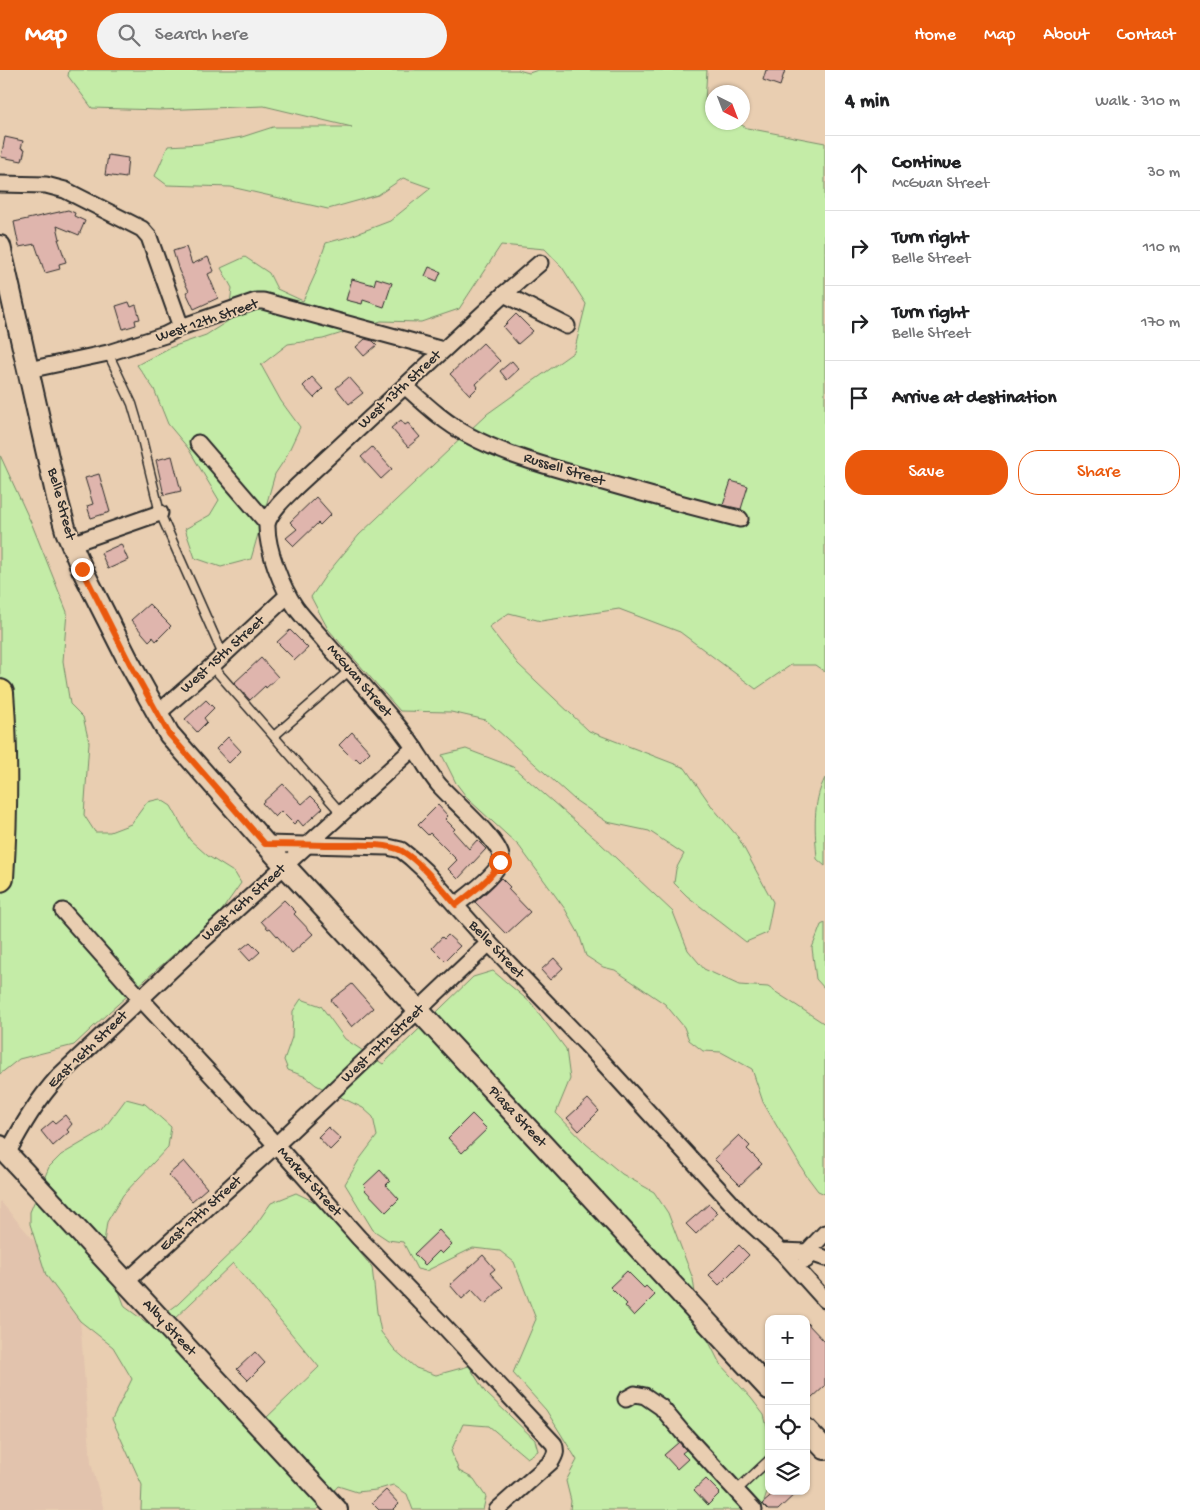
<!DOCTYPE html>
<meta charset="utf-8">
<style>
body{margin:0;font-family:"Gochi Hand",sans-serif;background:#f2f2f2;color:#202124}
.controls{position:absolute;right:15px;bottom:15px;display:grid;overflow:hidden;border-radius:10px;box-shadow:0 1px 4px #0004}
.controls button{width:45px;height:45px;display:grid;place-items:center;padding:0;border:0;border-bottom:1px solid #e0e0e0;background:#fff;color:#202124;font:25px sans-serif}
.compass{position:absolute;left:705px;top:15px;width:45px;height:45px;border-radius:50%;background:#fff;box-shadow:0 1px 4px #0004;rotate:138deg}
.stop{position:absolute;width:15px;height:15px;margin:-11px;border:4px solid #ea580c;border-radius:50%;background:#fff}
.stop.end{background:#ea580c;border-color:#fff;box-shadow:0 1px 5px #0008}
.list{margin:0;padding:0;list-style:none}
h2{display:flex;justify-content:space-between;align-items:center;height:65px;margin:0;padding:0 20px;font-size:21px}
h2 small{font-size:16px;font-weight:400;color:#757577}
.list li{display:grid;grid-template-columns:32px 1fr auto;gap:15px;align-items:center;box-sizing:border-box;height:75px;padding:0 20px;border-top:1px solid #e0e0e0}
.list b{display:block;font-size:19px;white-space:nowrap}
.list p{margin:0;font-size:16px;white-space:nowrap;color:#757577}
.list em{font-size:16px;font-style:normal;color:#757577}
.actions{display:flex;gap:10px;padding:15px 20px}
.actions a{flex:1;padding:11px 0;border:1px solid #ea580c;border-radius:20px;text-align:center;font-size:18px;color:#ea580c}
.actions .main{background:#ea580c;color:#fff}
.icon{flex:none;width:28px;height:28px;fill:none;stroke:currentColor;stroke-width:2;stroke-linecap:round;stroke-linejoin:round}
.map{position:relative;flex:none;width:825px;height:1440px;overflow:hidden}
header{display:flex;align-items:center;gap:30px;box-sizing:border-box;height:70px;padding:0 25px;background:#ea580c;color:#fff}
header strong{font-size:24px}
nav{display:flex;gap:28px;margin-inline-start:auto;font-size:18px}
.search{width:350px;height:45px;background:#f2f2f2;display:flex;align-items:center;gap:12px;box-sizing:border-box;padding:0 18px;border-radius:28px;color:#757577;font-size:19px}
main{display:flex}
aside{flex:1;background:#fff}
.map>svg:first-child{display:block}
</style>
<header>
<strong>Map</strong>
<div class="search"><svg class="icon" aria-label="search" viewBox="0 0 24 24"><circle cx="10" cy="10" r="6"/><path d="M15 15l6 6"/></svg>Search here</div>
<nav><a>Home</a><a>Map</a><a>About</a><a>Contact</a></nav>
</header>
<main>
<div class="map">
<svg width="825" height="1440" viewBox="0 0 825 1440">
<rect width="100%" height="100%" fill="#e9ceb1"/>
<filter id="ink" filterUnits="userSpaceOnUse"><feTurbulence type="fractalNoise" baseFrequency=".02" numOctaves="2"/><feDisplacementMap in="SourceGraphic" scale="10" xChannelSelector="R" yChannelSelector="G"/><feConvolveMatrix kernelMatrix="1 2 1 2 8 2 1 2 1" color-interpolation-filters="sRGB"/></filter>
<g filter="url(#ink)">
<path fill="#e2c3ad" d="M0,1131L78,1222L91,1393L104,1440H0Z"/>
<g fill="#c4eca7" stroke="#788c69" fill-rule="evenodd">
<path d="M69,0H518L529,3L538,0H707L705,32L712,36V52L738,53L747,58L825,73V602L815,595H791L756,619L680,562L619,539L541,551L509,543L489,557L518,594L589,661L685,698L713,738L738,767L773,832L767,863L746,872L687,826L674,813L676,799L684,784L649,761L607,752L575,730L486,650L451,642L400,641L328,559L311,527L326,505L359,465L487,344L574,282L586,234L562,197L545,179L501,175L459,239L421,252L381,251L323,269L288,274L261,295L281,331L300,357L285,389L275,404L251,489L221,497L195,488L185,459L210,445L219,430L188,378L168,354L154,319L137,295L169,278L206,265L228,251L232,218L221,198L245,187L269,203L277,219L303,231L314,207L326,173L348,167L390,151L431,118L403,108L378,125L328,139L231,117L167,115L155,106L168,76L201,74L242,67L273,57H352L264,36L159,40L92,38L68,6Z"/>
<path d="M0,385L33,457L67,542L63,591L70,634L83,647L89,672L84,745L95,762H110L131,754L147,732L160,729L171,736L190,770L208,786L235,803L241,813L220,843L108,943L74,975L19,989L0,1004Z"/>
<path d="M466,679L513,697L600,773L673,842L688,880L704,899L739,915L768,917L825,954V1124L818,1121L806,1105L775,1053L763,1032L752,999L721,982L703,981L689,970L684,957L665,934L615,900L603,897L586,886L579,864L565,839L519,776L468,729L456,713L442,685Z"/>
<path d="M825,708V796L817,789C815,762 812,733 825,708Z"/>
<path d="M825,853V919L816,909L812,878L821,855Z"/>
<path d="M493,901L531,933L566,979L570,1009L556,1043L586,1074L622,1104L654,1122L668,1143L693,1209L699,1252L720,1294L751,1328L764,1345L769,1365V1417L761,1440H570L571,1431L566,1411L577,1390L546,1340L513,1303L536,1249L514,1192L500,1181L473,1178L426,1201L417,1199L403,1172L388,1170L373,1160L345,1114L359,1090L377,1066L373,1047L363,1038L316,1015L306,1007L288,1000L284,990L292,967L293,941L301,929L321,936L345,969L383,994L473,907Z"/>
<path d="M126,1029L145,1034L171,1057L168,1077L123,1125L107,1152L103,1179L125,1237L150,1255L178,1234L248,1166L271,1133L296,1123L319,1134L372,1197L377,1242L381,1262L395,1280L416,1298L436,1305L469,1296L485,1322L535,1370L538,1381L527,1388L489,1356L463,1354L451,1381L459,1401L474,1409L486,1427L483,1440H413L407,1424L393,1415L376,1420L357,1422L338,1416L317,1440H141L142,1415L112,1349L132,1309L113,1277L80,1251L46,1205L30,1154V1142L49,1097L61,1085L102,1061ZM233,1193L319,1297L264,1350L171,1252Z"/>
</g>
<g fill="#dfb5ad" stroke="#2b2b2b">
<path d="M766,0H785L780,16L763,10Z"/>
<path d="M5,67L23,71L21,78L25,79L22,91L1,87Z"/>
<path d="M108,85L128,88L126,108L105,105Z"/>
<path d="M68,140L75,143L74,146L85,151L79,165L57,156L60,169H58L66,192L59,194L60,199L45,203L35,174L19,177L14,152Z"/>
<path d="M186,177L192,194L208,187L214,201L208,204L218,228L194,239L186,222L189,221L179,201L173,181Z"/>
<path d="M429,197L441,202L437,211L425,206Z"/>
<path d="M376,208L392,213L384,237L363,230L362,234L346,230L352,209L374,215Z"/>
<path d="M129,232L131,237L136,235L140,249L135,250L136,255L123,259L116,236Z"/>
<path d="M516,244L533,261L518,274L503,257Z"/>
<path d="M365,269L373,271L377,275L364,286L356,277Z"/>
<path d="M483,273L500,291L476,314L478,317L470,325L450,304Z"/>
<path d="M512,291L519,299L507,310L500,301Z"/>
<path d="M312,307L323,319L314,328L303,316Z"/>
<path d="M349,307L363,323L349,334L336,318Z"/>
<path d="M401,350L405,355L408,353L420,367L408,377L391,358Z"/>
<path d="M372,377L392,399L381,409L361,387Z"/>
<path d="M172,386L181,421L164,425L156,390Z"/>
<path d="M99,404L110,442L91,448L87,436L93,434L85,408Z"/>
<path d="M731,411L748,416L741,439L723,435Z"/>
<path d="M316,427L331,444L320,455L318,453L294,476L286,468L297,459L290,452Z"/>
<path d="M121,474L128,490L108,499L101,483Z"/>
<path d="M149,534L171,556L156,571L153,567L149,571L131,550Z"/>
<path d="M290,560L308,578L295,590L277,572Z"/>
<path d="M261,588L278,607L266,618L265,616L250,630L234,613Z"/>
<path d="M206,630L214,638L204,648L207,652L197,662L185,649Z"/>
<path d="M352,662L370,682L360,692L356,688L354,690L339,675Z"/>
<path d="M228,667L241,681L229,693L216,679Z"/>
<path d="M283,714L302,734L311,726L323,738L303,756L298,750L294,754L281,741L275,747L262,733Z"/>
<path d="M438,735L448,746L445,749L455,759L453,761L469,779L477,770L486,779L458,809L448,799L457,790L430,763L428,765L418,755Z"/>
<path d="M501,808L510,817L508,819L530,842L506,864L475,832Z"/>
<path d="M284,830L296,842L294,844L313,864L292,883L270,858L268,859L261,851Z"/>
<path d="M448,865L460,876L445,891L432,878L442,867L444,869Z"/>
<path d="M250,872L260,882L250,891L240,880Z"/>
<path d="M554,888L563,898L550,910L541,900Z"/>
<path d="M352,914L373,938L352,957L331,930Z"/>
<path d="M588,1029L599,1041L579,1061L567,1048Z"/>
<path d="M472,1044L487,1059L462,1083L448,1068Z"/>
<path d="M65,1045L72,1054L67,1060L69,1062L53,1076L41,1061L53,1051L55,1053Z"/>
<path d="M328,1057L341,1069L330,1080L318,1067Z"/>
<path d="M739,1065L750,1076L747,1079L762,1094L740,1115L714,1089Z"/>
<path d="M184,1091L207,1118L192,1131L168,1105Z"/>
<path d="M380,1100L390,1111L386,1115L399,1129L386,1142L364,1119L366,1117L364,1115Z"/>
<path d="M709,1134L718,1143L696,1164L686,1154Z"/>
<path d="M439,1160L452,1174L442,1184L439,1181L425,1195L414,1184Z"/>
<path d="M739,1175L749,1185L719,1215L709,1205Z"/>
<path d="M483,1185L495,1199L490,1203L503,1217L485,1234L472,1220L462,1229L450,1215Z"/>
<path d="M627,1201L644,1218L646,1216L655,1225L634,1246L625,1236L627,1234L610,1217Z"/>
<path d="M806,1252L825,1272V1316L812,1328L806,1322Z"/>
<path d="M255,1282L265,1293L248,1310L237,1299Z"/>
<path d="M679,1372L686,1380L682,1383L688,1389L677,1399L664,1385Z"/>
<path d="M706,1409L720,1423L708,1435L694,1420Z"/>
<path d="M386,1420L399,1434L393,1440H379L372,1433Z"/>
<path d="M777,1421H798L778,1440H768L762,1434Z"/>
</g>
<g fill="none" stroke-linecap="round" stroke-linejoin="round">
<g stroke="#2b2b2b" stroke-width="11">
<g id="service">
<path d="M108,283L132,334L140,361L160,443L223,585"/>
<path d="M212,596L342,744"/>
<path d="M274,666L350,600"/>
<path d="M736,1421L769,1390"/>
</g>
</g>
<g stroke="#2b2b2b" stroke-width="19">
<g id="minor">
<path d="M0,114L46,115L65,120L142,159L149,167L181,257"/>
<path d="M504,224L567,256"/>
<path d="M28,300L108,283L165,265L181,257L256,231H263L443,280"/>
<path d="M405,316C425,334 444,352 468,365C501,383 539,394 575,404C630,420 685,435 740,449"/>
<path d="M198,373L267,453C266,478 282,518 296,538C305,550 316,561 326,573C348,598 371,624 393,650C403,662 412,674 420,687C426,696 432,707 439,715C452,730 498,769 501,786C503,801 467,826 456,835"/>
<path d="M267,453C273,438 286,427 297,416L504,224L540,193"/>
<path d="M71,474L160,443"/>
<path d="M157,644L212,596L288,525"/>
<path d="M265,774L388,777L401,780L411,788L425,801L489,873L587,975L746,1149L781,1181L807,1182L825,1188"/>
<path d="M63,841L141,929L276,1075L359,1168L441,1253L554,1374C557,1382 555,1385 551,1392L497,1440"/>
<path d="M7,1084C22,1056 37,1030 59,1006L201,872L407,684L415,679"/>
<path d="M781,1181L825,1230"/>
<path d="M806,1190L807,1182L825,1163"/>
<path d="M126,1212L276,1075L489,873"/>
<path d="M626,1329L635,1324L645,1326L661,1337L682,1362L754,1440"/>
</g>
</g>
<g stroke="#2b2b2b" stroke-width="24">
<g id="tertiary">
<path d="M0,176L58,432L66,461L82,499L129,592L169,664L285,796L769,1319"/>
<path d="M0,1076L337,1440"/>
<path d="M806,1359L825,1379"/>
</g>
</g>
<g stroke="#2b2b2b" stroke-width="30">
<path id="trunk" d="M0,623C5,685 4,745 0,808"/>
</g>
<use href="#service" stroke="#e9ceb1" stroke-width="8"/>
<use href="#minor" stroke="#e9ceb1" stroke-width="15"/>
<use href="#tertiary" stroke="#e9ceb1" stroke-width="20"/>
<use href="#trunk" stroke="#f6e281" stroke-width="26"/>
</g>
</g>
<g fill="none" stroke-linecap="round" stroke-linejoin="round" filter="url(#ink)">
<path stroke="#ea580c" stroke-width="6" d="M82,499L129,592L169,664L265,774C291,774 316,775 342,775C359,775 387,773 402,781C423,794 440,817 456,835C471,823 491,810 500,792"/>
</g>
<g text-anchor="middle" dominant-baseline="central" stroke-width="4" stroke-linejoin="round" paint-order="stroke">
<g font-size="15" fill="#2b2b2b" stroke="#e9ceb1">
<text transform="translate(207 251) rotate(-19)">West 12th Street</text>
<text transform="translate(400 320) rotate(-43)">West 13th Street</text>
<text transform="translate(564 400) rotate(17)">Russell Street</text>
<text transform="translate(61 434) rotate(75)">Belle Street</text>
<text transform="translate(223 585) rotate(-42)">West 15th Street</text>
<text transform="translate(359 611) rotate(49)">McGuan Street</text>
<text transform="translate(244 833) rotate(-42)">West 16th Street</text>
<text transform="translate(496 880) rotate(47)">Belle Street</text>
<text transform="translate(383 974) rotate(-43)">West 17th Street</text>
<text transform="translate(88 980) rotate(-44)">East 16th Street</text>
<text transform="translate(517 1047) rotate(47)">Piasa Street</text>
<text transform="translate(309 1112) rotate(48)">Market Street</text>
<text transform="translate(201 1144) rotate(-42)">East 17th Street</text>
<text transform="translate(169 1258) rotate(47)">Alby Street</text>
</g>
</g>
</svg>
<div class="controls">
<button>+</button>
<button>−</button>
<button><svg class="icon" aria-label="locate" viewBox="0 0 24 24"><circle cx="12" cy="12" r="6"/><path d="M12 2v4M12 18v4M2 12h4M18 12h4"/></svg></button>
<button><svg class="icon" aria-label="layers" viewBox="0 0 24 24"><path d="M12 4l9 5-9 5-9-5zM3 14l9 5 9-5"/></svg></button>
</div>
<svg class="compass" viewBox="-18 -18 36 36"><path d="M0-13l5 13h-10z" fill="#e53935"/><path d="M0 13l5-13h-10z" fill="#757577"/></svg>
<div class="stop" style="left:500px;top:792px"></div>
<div class="stop end" style="left:82px;top:499px"></div>
</div>
<aside>
<h2>4 min<small>Walk · 310 m</small></h2>
<ul class="list">
<li><svg class="icon" aria-label="ahead" viewBox="0 0 24 24"><path d="M12 20V5M6 11l6-6 6 6"/></svg><div><b>Continue</b><p>McGuan Street</p></div><em>30 m</em></li>
<li><svg class="icon" aria-label="right" viewBox="0 0 24 24"><path d="M7 20v-9h11M14 6l5 5-5 5"/></svg><div><b>Turn right</b><p>Belle Street</p></div><em>110 m</em></li>
<li><svg class="icon" aria-label="right" viewBox="0 0 24 24"><path d="M7 20v-9h11M14 6l5 5-5 5"/></svg><div><b>Turn right</b><p>Belle Street</p></div><em>170 m</em></li>
<li><svg class="icon" aria-label="arrive" viewBox="0 0 24 24"><path d="M6 21V4h12l-3 4 3 4H6"/></svg><div><b>Arrive at destination</b></div></li>
</ul>
<div class="actions"><a class="main">Save</a><a>Share</a></div>
</aside>
</main>
